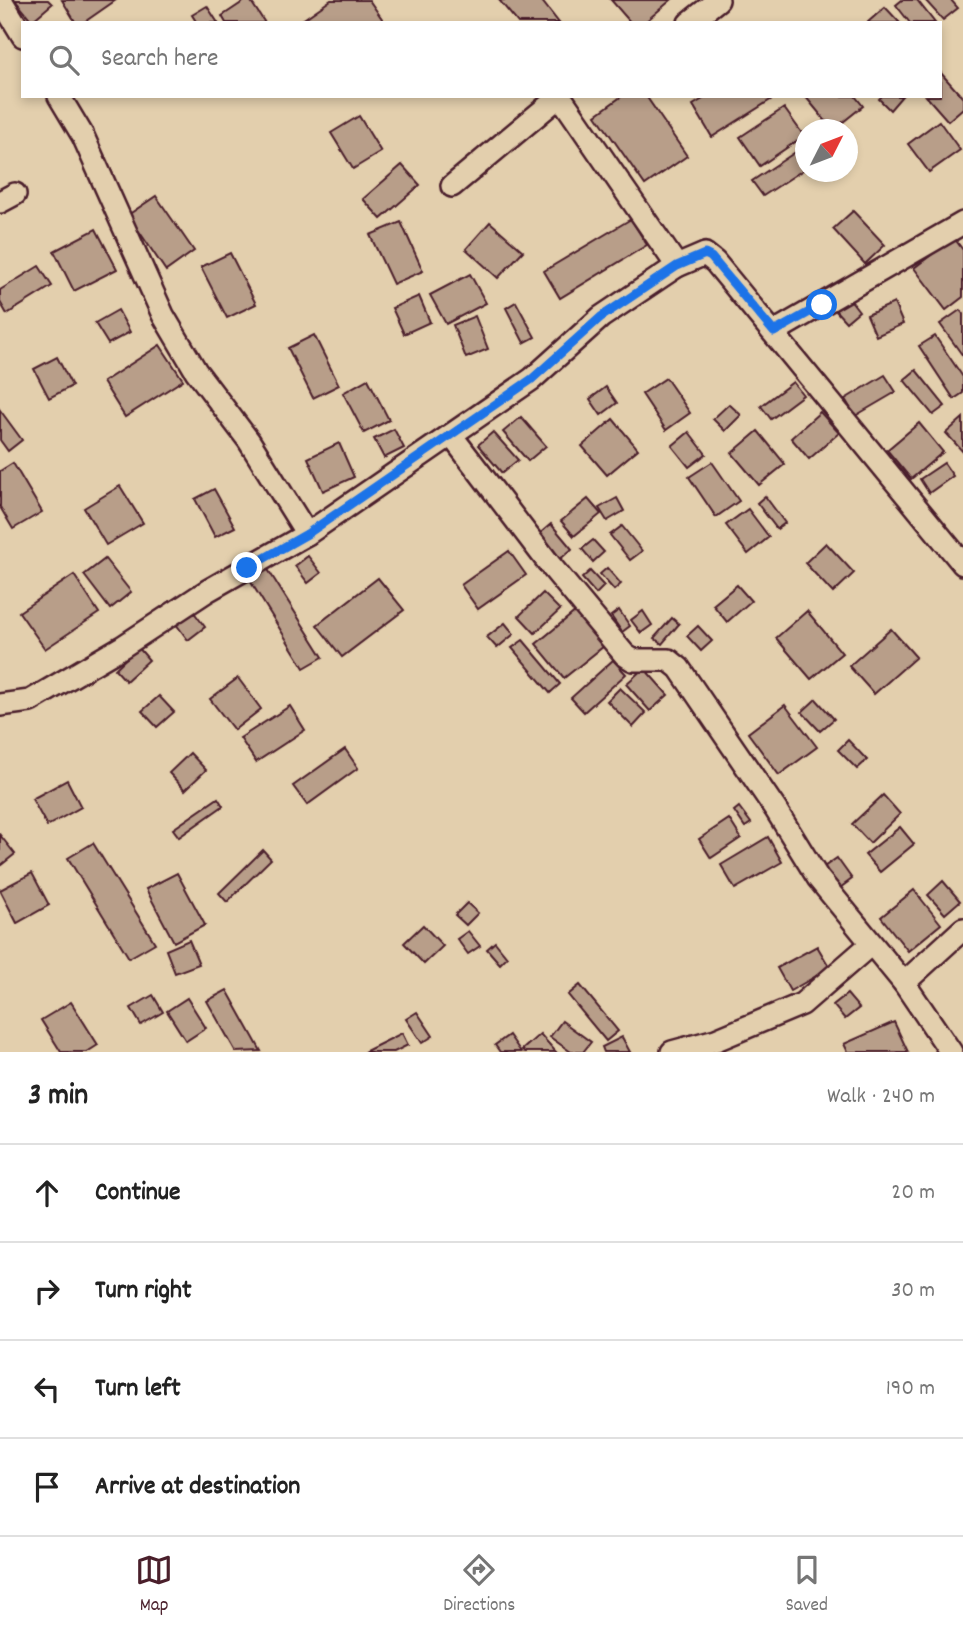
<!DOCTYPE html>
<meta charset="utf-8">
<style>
body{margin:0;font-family:Dekko,sans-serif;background:#f6f6f6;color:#222}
.compass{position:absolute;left:795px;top:119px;width:63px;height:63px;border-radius:50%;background:#fff;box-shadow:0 4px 10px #0003;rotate:48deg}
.stop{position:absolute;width:21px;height:21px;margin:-16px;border:5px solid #1a73e8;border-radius:50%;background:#fff}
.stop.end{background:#1a73e8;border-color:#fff;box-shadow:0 2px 7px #0008}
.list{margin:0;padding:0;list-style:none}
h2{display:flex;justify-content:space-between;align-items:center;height:91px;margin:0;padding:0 28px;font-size:30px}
h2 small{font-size:23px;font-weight:400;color:#767676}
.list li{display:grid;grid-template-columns:46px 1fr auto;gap:21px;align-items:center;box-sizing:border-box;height:98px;padding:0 28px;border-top:2px solid #e0e0e0}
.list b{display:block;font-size:26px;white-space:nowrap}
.list em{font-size:23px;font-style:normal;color:#767676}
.icon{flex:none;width:38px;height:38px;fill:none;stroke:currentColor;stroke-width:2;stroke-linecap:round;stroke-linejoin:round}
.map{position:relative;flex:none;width:963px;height:1052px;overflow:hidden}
.search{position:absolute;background:#fff;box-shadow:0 4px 10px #0003;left:21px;right:21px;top:21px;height:77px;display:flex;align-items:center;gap:18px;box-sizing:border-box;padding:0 24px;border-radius:0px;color:#767676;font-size:26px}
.sheet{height:483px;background:#fff}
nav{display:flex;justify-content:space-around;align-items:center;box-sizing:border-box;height:98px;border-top:2px solid #e0e0e0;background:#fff;font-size:19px;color:#767676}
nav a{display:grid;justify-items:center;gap:4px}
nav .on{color:#4a1f2b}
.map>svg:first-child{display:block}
</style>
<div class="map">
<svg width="963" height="1052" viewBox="0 0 963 1052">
<rect width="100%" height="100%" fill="#e3cfad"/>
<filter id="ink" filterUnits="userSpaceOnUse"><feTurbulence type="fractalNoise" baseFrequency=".0143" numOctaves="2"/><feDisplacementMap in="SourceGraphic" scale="14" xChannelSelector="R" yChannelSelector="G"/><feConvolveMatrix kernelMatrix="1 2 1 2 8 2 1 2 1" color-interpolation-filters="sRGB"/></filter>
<g filter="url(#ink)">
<g fill="#b89e89" stroke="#4a1f2b" stroke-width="2">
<path d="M15,0H48L52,4L32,21Z"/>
<path d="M62,0H116L83,23H76Z"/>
<path d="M246,0H250L265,23H226L222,16Z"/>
<path d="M331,0H369L385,23H298Z"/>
<path d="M499,0H541L559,23H518Z"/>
<path d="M611,0H671L644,23H631Z"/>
<path d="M902,0H917L935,23H910L896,5Z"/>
<path d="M925,0H951L958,8L943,20Z"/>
<path d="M207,6L218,23H197L192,15Z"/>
<path d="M885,7L900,23H867Z"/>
<path d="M940,72L963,98V108L948,121L926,96H940Z"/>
<path d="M622,96H646L687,156L645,185L596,115Z"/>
<path d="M708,96H770L772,99L712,137L693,105Z"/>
<path d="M805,96H855L863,106L833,130Z"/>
<path d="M882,96H902L890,110L879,99Z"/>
<path d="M784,108L804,136L760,166L740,137Z"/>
<path d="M359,116L381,152L353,169L331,133Z"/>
<path d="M939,121L960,150L929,172L908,144Z"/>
<path d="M806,145V168L763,196L752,181Z"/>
<path d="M402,165L420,185L381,219L363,199Z"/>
<path d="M156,196L194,251L166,271L128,215Z"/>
<path d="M853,211L885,245L865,264L833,229Z"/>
<path d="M631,219L647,245L560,298L544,271Z"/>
<path d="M401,222L423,271L393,284L370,235Z"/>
<path d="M490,222L523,251L498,278L466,249Z"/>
<path d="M96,229L117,269L74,291L54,251Z"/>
<path d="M954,238L963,250V297L946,310L914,268Z"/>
<path d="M230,253L256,304L227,318L201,267Z"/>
<path d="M39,266L52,286L7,314L0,302V290Z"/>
<path d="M470,274L486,303L446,324L430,295Z"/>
<path d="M419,296L430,322L404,334L392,308Z"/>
<path d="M849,298L859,311L846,322L835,310Z"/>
<path d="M516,302L535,337L524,343L506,308Z"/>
<path d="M894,303L903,324L876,336L867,315Z"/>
<path d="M118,310L130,332L108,344L95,323Z"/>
<path d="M960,310L963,314V356L940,324Z"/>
<path d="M475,316L488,349L466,358L453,325Z"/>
<path d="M314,335L339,385L313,398L288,348Z"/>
<path d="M935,336L963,377V393L954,399L919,346Z"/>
<path d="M160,345L183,380L125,417L103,382Z"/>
<path d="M57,357L72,386L49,398L34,369Z"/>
<path d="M916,370L945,406L933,415L904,380Z"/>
<path d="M885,375L896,392L855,416L845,399Z"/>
<path d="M666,378L690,413L666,430L642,394Z"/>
<path d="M368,379L389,420L364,433L343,393Z"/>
<path d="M793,382L803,395L771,419L761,406Z"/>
<path d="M606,387L617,403L601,415L590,399Z"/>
<path d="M729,404L741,415L725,431L713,419Z"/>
<path d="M0,410L22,440L8,451L0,440Z"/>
<path d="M820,412L839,433L809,459L791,438Z"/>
<path d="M521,417L546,446L528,461L503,432Z"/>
<path d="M963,418V452L946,433Z"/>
<path d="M613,419L638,449L607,475L582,446Z"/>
<path d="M919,423L943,452L911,479L887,450Z"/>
<path d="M394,429L404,448L384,458L374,439Z"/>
<path d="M758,431L785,464L759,485L732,453Z"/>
<path d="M493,432L518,460L502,473L478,445Z"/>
<path d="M689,432L706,454L689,467L672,446Z"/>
<path d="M339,443L354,477L323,491L308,458Z"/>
<path d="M712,462L739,501L716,517L689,477Z"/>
<path d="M13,463L42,512L13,529L0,507V471Z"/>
<path d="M944,463L953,476L929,493L920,479Z"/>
<path d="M120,486L143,523L106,545L84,508Z"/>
<path d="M214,489L235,527L215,537L195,499Z"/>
<path d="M765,496L785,523L777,529L757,503Z"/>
<path d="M617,498L624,511L607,521L599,508Z"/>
<path d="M588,499L601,514L574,536L561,521Z"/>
<path d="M748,509L769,537L748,554L726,525Z"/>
<path d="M551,524L572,549L559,560L538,535Z"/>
<path d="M622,526L642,551L630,560L610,535Z"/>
<path d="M593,540L604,552L593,562L582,549Z"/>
<path d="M826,543L854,573L833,593L805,563Z"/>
<path d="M509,551L526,575L478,609L461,585Z"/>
<path d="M308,556L321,573L308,583L295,566Z"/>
<path d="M105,559L131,592L110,609L84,575Z"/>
<path d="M267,568L323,657L304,668L249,579Z"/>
<path d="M607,568L621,584L614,590L600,574Z"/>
<path d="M590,571L604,586L596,594L582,578Z"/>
<path d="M74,575L99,613L45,649L19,612Z"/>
<path d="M378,578L404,610L342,657L317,625Z"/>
<path d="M737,585L751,601L727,622L713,605Z"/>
<path d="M543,593L560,610L535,633L519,616Z"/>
<path d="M619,610L630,626L622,632L611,616Z"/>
<path d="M193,611L205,627L188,640L176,624Z"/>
<path d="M576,611L604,646L564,678L536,644Z"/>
<path d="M643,611L652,625L641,633L631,620Z"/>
<path d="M807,611L842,653L811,679L776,638Z"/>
<path d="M672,618L679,624L662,644L654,638Z"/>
<path d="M505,623L514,634L497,648L487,637Z"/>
<path d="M698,626L712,641L701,651L687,636Z"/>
<path d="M891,629L916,657L874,694L849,666Z"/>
<path d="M523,640L560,684L550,693L512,648Z"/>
<path d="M138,647L149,660L126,681L115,669Z"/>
<path d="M613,660L626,674L584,712L571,698Z"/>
<path d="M644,668L668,695L650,711L626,684Z"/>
<path d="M238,678L261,709L234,730L210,699Z"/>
<path d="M620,688L646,713L633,727L607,701Z"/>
<path d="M159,696L174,712L157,727L142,711Z"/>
<path d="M816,699L834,719L820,731L802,712Z"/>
<path d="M785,705L817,747L779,775L748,733Z"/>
<path d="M290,706L305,730L256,762L240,738Z"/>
<path d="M848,740L867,760L857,769L838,750Z"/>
<path d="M345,749L358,768L307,805L293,786Z"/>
<path d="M190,753L206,770L185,790L169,773Z"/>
<path d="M67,780L81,807L47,826L32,799Z"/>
<path d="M883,795L900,814L870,843L852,824Z"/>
<path d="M218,798L223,806L179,837L173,829Z"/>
<path d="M739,807L751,823L745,827L734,811Z"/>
<path d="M729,819L741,838L711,858L699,839Z"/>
<path d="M900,827L914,844L880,872L865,855Z"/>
<path d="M0,835L15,854L0,866Z"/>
<path d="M768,837L782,862L735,889L721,865Z"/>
<path d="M93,843L155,943L129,958L68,858Z"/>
<path d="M263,850L271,859L227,902L219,893Z"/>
<path d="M837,858L852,879L837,890L821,869Z"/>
<path d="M32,873L49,905L17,923L0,890Z"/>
<path d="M177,873L205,925L174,942L146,889Z"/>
<path d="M943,881L960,901L945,914L928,895Z"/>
<path d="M914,890L941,924L908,951L881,917Z"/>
<path d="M467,903L478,913L466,925L455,915Z"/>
<path d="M423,925L443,946L424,964L404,943Z"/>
<path d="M468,931L480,946L468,954L457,939Z"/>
<path d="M189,940L199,964L175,973L166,950Z"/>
<path d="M495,942L507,957L500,964L487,949Z"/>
<path d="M817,946L830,968L790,991L777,968Z"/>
<path d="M580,985L618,1031L606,1041L568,995Z"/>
<path d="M227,990L261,1051L236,1052L207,1001Z"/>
<path d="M847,994L859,1008L845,1019L833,1005Z"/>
<path d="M153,995L163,1012L141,1025L131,1008Z"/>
<path d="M187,998L206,1028L186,1041L167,1011Z"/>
<path d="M71,1002L98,1045L87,1052H61L41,1020Z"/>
<path d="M417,1012L433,1036L422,1043L406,1019Z"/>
<path d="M562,1021L591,1042L583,1052H571L550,1037Z"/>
<path d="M894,1022L908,1052H848L844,1044Z"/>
<path d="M402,1033L408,1045L394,1052H364Z"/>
<path d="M540,1034L556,1052H525L522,1050Z"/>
<path d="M509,1035L521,1052H500L495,1045Z"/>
<path d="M622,1037L630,1052H604L602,1047Z"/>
</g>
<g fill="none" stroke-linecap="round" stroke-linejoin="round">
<g stroke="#4a1f2b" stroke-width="26">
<g id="minor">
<path d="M1,0L23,36"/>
<path d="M689,23L718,0"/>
<path d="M59,96L83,136L163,315L196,371L249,441L307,534"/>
<path d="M560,96L677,266"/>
<path d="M452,186L560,96"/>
<path d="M0,202L15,194"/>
<path d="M774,332L963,223"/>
<path d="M451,435L551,566L625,655L633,660H669L679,668L776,810L818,878L904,983L951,1052"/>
<path d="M0,705L30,701L122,647L207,591L307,534L532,379L601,317L677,266L705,254L715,262L963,564"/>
<path d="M904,983L963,929"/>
<path d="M672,1052L716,1040L802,1004L871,944"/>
</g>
</g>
<use href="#minor" stroke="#e3cfad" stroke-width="21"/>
</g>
</g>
<g fill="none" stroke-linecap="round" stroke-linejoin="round" filter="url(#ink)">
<path stroke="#1a73e8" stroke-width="9" d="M247,568L307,534L532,379L601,317L677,266L705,254L711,257L774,332L822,305"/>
</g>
</svg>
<svg class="compass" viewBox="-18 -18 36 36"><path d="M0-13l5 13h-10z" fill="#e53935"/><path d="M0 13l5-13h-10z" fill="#767676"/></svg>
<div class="stop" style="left:822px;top:305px"></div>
<div class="stop end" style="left:247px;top:568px"></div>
<div class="search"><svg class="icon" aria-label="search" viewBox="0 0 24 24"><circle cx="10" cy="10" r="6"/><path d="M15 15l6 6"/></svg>Search here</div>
</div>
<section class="sheet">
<h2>3 min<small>Walk · 240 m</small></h2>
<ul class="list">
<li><svg class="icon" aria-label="ahead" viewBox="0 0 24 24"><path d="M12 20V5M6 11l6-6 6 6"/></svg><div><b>Continue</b></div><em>20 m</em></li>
<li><svg class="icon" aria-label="right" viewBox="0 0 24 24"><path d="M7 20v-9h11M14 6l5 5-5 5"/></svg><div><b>Turn right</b></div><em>30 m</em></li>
<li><svg class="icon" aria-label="left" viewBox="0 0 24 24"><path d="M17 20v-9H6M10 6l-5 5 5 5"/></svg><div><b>Turn left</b></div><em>190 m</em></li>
<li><svg class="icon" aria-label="arrive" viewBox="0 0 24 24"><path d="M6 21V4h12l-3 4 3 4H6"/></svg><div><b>Arrive at destination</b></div></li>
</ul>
</section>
<nav>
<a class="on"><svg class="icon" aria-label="map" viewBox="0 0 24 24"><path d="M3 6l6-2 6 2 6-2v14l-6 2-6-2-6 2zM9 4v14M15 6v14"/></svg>Map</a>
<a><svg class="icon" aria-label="directions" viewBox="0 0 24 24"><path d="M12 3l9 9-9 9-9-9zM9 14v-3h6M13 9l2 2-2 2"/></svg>Directions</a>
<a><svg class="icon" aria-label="saved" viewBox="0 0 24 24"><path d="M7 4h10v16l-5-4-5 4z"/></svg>Saved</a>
</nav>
